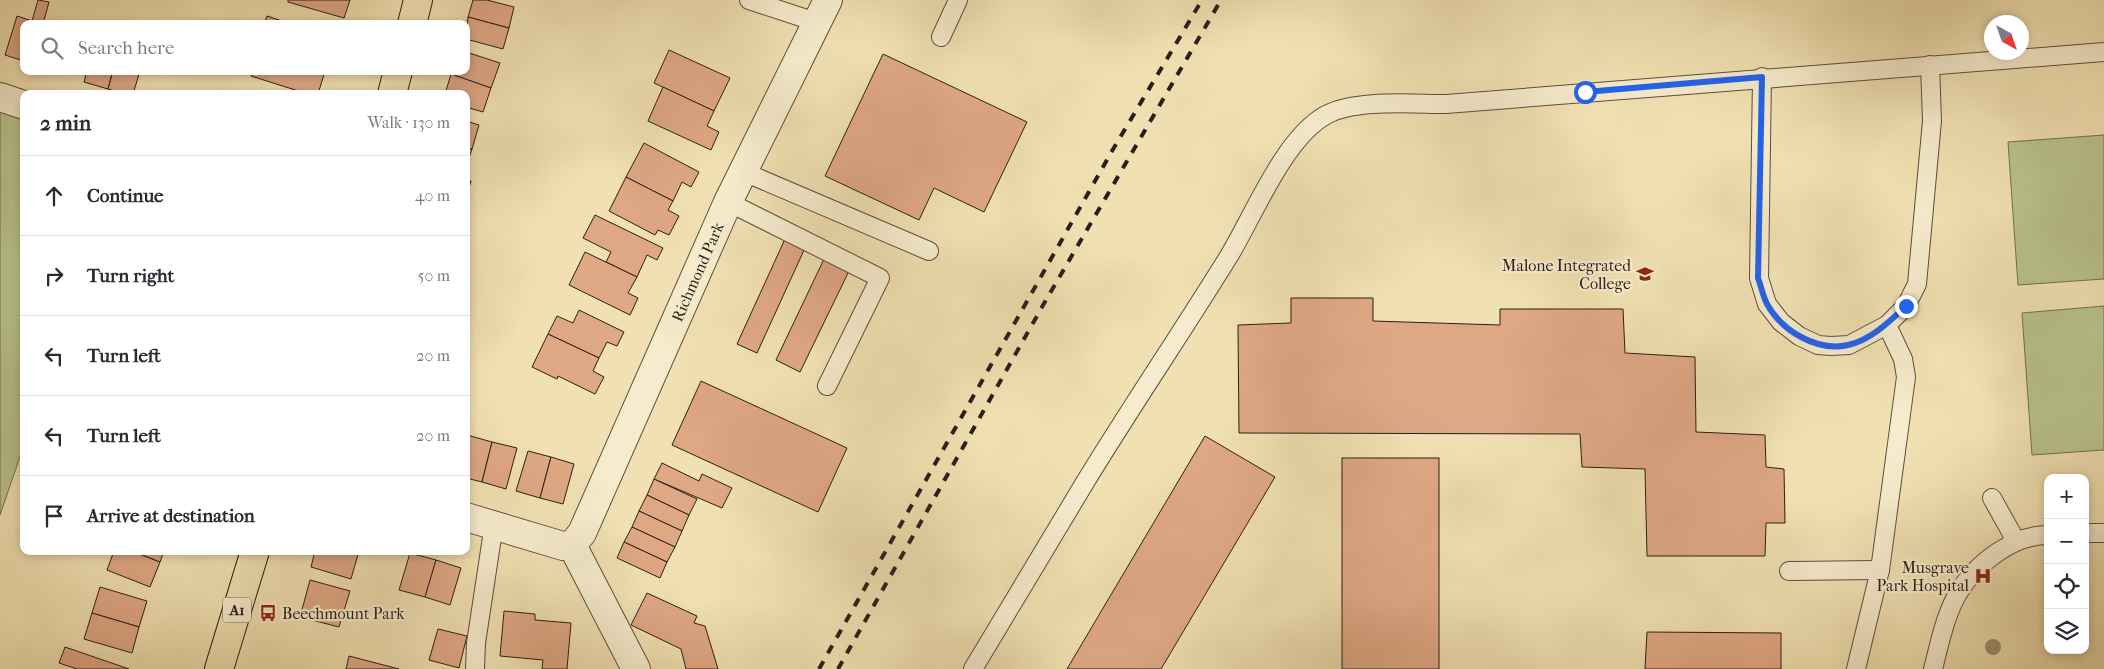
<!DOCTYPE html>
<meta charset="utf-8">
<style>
body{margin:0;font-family:"IM FELL French Canon",serif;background:#f7f7f7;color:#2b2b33}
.controls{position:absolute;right:15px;bottom:15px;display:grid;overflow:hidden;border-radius:10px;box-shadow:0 2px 8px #0003}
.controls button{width:45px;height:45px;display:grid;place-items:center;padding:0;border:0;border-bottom:1px solid #e1e1e2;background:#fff;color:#2b2b33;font:25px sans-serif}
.compass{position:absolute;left:1984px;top:15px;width:45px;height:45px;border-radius:50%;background:#fff;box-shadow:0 2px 8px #0003;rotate:140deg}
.stop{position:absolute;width:15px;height:15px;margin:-11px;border:4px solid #2563eb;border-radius:50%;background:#fff}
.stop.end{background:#2563eb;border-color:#fff;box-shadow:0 1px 5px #0008}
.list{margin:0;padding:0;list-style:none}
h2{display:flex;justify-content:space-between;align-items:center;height:65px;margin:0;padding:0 20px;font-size:21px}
h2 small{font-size:16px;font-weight:400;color:#7c7c81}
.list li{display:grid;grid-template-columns:32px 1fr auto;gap:15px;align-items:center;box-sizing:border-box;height:80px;padding:0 20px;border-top:1px solid #e1e1e2}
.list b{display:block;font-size:19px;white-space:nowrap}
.list em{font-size:16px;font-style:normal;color:#7c7c81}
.icon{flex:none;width:28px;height:28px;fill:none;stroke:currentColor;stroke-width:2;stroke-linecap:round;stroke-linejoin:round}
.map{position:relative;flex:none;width:2104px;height:669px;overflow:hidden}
.search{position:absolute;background:#fff;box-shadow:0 2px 8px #0003;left:20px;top:20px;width:450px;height:55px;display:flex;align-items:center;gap:12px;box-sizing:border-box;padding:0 18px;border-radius:10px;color:#7c7c81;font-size:19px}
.panel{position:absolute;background:#fff;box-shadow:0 2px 8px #0003;left:20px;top:90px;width:450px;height:465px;border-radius:10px}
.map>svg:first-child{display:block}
</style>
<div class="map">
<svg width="2104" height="669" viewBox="0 0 2104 669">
<rect width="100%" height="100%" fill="#f1e1b2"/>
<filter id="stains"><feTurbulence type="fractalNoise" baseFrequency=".004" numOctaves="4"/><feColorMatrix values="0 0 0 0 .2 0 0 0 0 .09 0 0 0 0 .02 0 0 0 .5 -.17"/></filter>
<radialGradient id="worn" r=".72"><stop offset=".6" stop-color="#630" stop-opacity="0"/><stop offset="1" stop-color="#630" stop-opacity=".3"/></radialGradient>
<g fill="#b9c38c" stroke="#727052">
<path d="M0,109L24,117V445L0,515Z"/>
<path d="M2104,135V279L2018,285L2008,142Z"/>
<path d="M2104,306V450L2032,455L2022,313Z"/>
</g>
<g fill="#dfa885" stroke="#2c1d18">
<path d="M38,0L49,2L43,24H24V61L5,55L17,16L32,21Z"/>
<path d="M288,0H350L344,18L288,2Z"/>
<path d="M473,0H487L514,7L509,28L468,17Z"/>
<path d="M267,16L291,24H264Z"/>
<path d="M468,17L509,28L503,49L466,39Z"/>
<path d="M669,50L730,78L714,111L654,83Z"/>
<path d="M466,52L500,63L491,88L451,74L452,71H466Z"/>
<path d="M883,54L1027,122L984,212L934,188L919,220L825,176Z"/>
<path d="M87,71H113L108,89L84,82Z"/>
<path d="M113,71H140L133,94H123L108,89Z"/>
<path d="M252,71H325L318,94H308L251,76Z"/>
<path d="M451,74L491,88L483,112L466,107V94H445Z"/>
<path d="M663,87L714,111L707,126L719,132L711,150L648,121Z"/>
<path d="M466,121L479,125L472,149L466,148Z"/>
<path d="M644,143L699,172L691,187L682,182L673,201L626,177Z"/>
<path d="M466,148L472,149L466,166Z"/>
<path d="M626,177L673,201L668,210L679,216L669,235L658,230L655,235L609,211Z"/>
<path d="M466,179L471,181L466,198Z"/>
<path d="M595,215L663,248L657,260L647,255L637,277L606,262L611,252L583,238Z"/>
<path d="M785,239L805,248L757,353L737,344Z"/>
<path d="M585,252L637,277L628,293L638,298L630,315L569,285Z"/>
<path d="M824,259L849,271L800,372L776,360Z"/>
<path d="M1291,298H1373V321L1500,325V309H1623L1625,353L1695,357L1696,432L1765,435L1766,467L1784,469L1785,523H1766L1765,556H1647L1645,469L1582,467L1580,434L1239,433L1238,325L1291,323Z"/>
<path d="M579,310L624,332L617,346L607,342L599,358L548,334L557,316L573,323Z"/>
<path d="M548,334L599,358L593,371L604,377L595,394L558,376L557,379L532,367Z"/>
<path d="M701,381L847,448L818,512L672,445Z"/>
<path d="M467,435L492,442L482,482L466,478Z"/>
<path d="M1205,436L1275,477L1161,669H1067Z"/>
<path d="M492,442L517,448L506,489L482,482Z"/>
<path d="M528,451L551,457L540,498L516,491Z"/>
<path d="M551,457L574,464L563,504L540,498Z"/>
<rect x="1342" y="458" width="97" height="211"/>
<path d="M662,463L699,481L702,474L732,488L722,508L654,479Z"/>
<path d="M654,479L697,499L689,515L647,495Z"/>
<path d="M647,495L689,515L682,531L639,511Z"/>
<path d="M639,511L682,531L675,547L632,527Z"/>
<path d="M632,527L675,547L667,562L624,542Z"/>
<path d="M624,542L667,562L660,578L617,558Z"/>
<path d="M114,551H132L160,562L150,587L107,570Z"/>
<path d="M132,551H164L160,562Z"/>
<path d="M315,551H359L351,579L311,567Z"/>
<path d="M410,553L436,560L425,597L399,590Z"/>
<path d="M436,560L461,568L450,605L425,597Z"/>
<path d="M310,580L350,591L339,627L300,617Z"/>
<path d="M100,587L147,601L139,627L92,613Z"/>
<path d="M647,593L697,616L694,623L705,626L718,669H686L681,649L631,625Z"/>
<path d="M504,611L535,614V620L571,623L567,669H542L543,660L500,656Z"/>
<path d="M92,613L139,627L132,653L84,639Z"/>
<path d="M438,629L467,636L459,668L429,660Z"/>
<path d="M1647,632L1781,633V669H1645Z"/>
<path d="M65,647L129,669H77L59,663Z"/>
<path d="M349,656L399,669H346Z"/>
</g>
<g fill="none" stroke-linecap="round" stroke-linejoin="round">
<g stroke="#5d4e3e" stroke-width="20">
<g id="lane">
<path d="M749,0L816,22"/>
<path d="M941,37L958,0"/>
<path d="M1762,77L1759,278L1767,304L1781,322L1799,336L1818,345L1831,346L1849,345L1887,325L1906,306L1917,284L1932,121L1930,65"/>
<path d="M744,172L929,251"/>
<path d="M728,202L880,278L827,386"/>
<path d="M1992,498L2016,541"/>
<path d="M2085,533H2104"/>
<path d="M1789,571L1880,570"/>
<path d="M475,669L476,643L494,524"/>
<path d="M973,669C1010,607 1047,546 1084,484C1131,407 1182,332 1229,256C1254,215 1284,138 1326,115C1355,99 1412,104 1446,104L2104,52"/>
<path d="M1856,669L1880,570L1906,377L1903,359L1887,325"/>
<path d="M1933,669C1946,618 1951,584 1998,552C2013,542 2030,535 2048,535"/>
</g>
</g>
<g stroke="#5d4e3e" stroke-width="30">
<g id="street">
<path d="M0,97L24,105"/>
<path d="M466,517L563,546L572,545"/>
<path id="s1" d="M572,545L582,533L728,202L828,0"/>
<path d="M572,545L636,669"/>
</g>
</g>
<g stroke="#2c1d18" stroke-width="30">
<g id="primary">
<path d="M412,24L418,0"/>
<path d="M392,94L398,71"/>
<path d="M219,669L255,551"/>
</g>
</g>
<use href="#lane" stroke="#f6eccd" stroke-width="18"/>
<use href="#street" stroke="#f6eccd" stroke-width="28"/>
<use href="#primary" stroke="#f1e1b2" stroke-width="28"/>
<g stroke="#2c1d18" stroke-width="4" stroke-dasharray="9 9" stroke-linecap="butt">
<path d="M819,669L1112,151L1202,0"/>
<path d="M838,669L1046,300L1221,0"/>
</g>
</g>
<circle fill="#9c9171" cx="1993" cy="647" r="8"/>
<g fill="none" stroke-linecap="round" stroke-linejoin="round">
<path stroke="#2563eb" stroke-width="6" d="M1585,92L1762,77L1758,278C1761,286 1763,296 1767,304C1782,331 1817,352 1848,345C1871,340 1890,321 1906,306"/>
</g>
<defs>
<g id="school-bare" transform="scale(1.35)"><path d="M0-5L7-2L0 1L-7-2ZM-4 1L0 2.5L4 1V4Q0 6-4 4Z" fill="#8f2418" stroke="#f6eccd" stroke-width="2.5" paint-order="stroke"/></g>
<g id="hospital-bare" transform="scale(1.35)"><path d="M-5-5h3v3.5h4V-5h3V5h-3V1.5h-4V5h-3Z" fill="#8f2418" stroke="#f6eccd" stroke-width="2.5" paint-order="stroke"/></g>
<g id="bus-bare" transform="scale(1.35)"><path d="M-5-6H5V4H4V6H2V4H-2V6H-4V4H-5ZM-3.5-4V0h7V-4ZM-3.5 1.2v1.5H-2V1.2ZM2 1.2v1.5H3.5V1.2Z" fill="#8f2418" stroke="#f6eccd" stroke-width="2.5" paint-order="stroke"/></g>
</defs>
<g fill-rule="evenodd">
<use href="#school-bare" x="1645" y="274"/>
<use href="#hospital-bare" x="1983" y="576"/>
<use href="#bus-bare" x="268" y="613"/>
</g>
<g text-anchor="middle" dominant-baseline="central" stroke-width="4.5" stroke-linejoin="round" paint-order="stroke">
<rect fill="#f6eccd" stroke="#695b4e" stroke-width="1" x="223" y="597.5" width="28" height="25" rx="4"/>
<g font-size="15" font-weight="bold" fill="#2c1d18">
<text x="237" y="610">A1</text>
</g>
<g font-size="16" fill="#2c1d18" stroke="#f6eccd" text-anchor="end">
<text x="1631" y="265">Malone Integrated<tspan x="1631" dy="18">College</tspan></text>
<text x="1969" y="567">Musgrave<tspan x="1969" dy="18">Park Hospital</tspan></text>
<text x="282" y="613" text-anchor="start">Beechmount Park</text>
</g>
<g font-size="16" fill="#2c1d18" stroke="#f6eccd">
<text stroke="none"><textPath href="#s1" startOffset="301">Richmond Park</textPath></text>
</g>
</g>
<rect width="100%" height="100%" filter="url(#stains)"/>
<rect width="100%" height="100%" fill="url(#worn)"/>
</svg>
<div class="controls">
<button>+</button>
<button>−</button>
<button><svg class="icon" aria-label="locate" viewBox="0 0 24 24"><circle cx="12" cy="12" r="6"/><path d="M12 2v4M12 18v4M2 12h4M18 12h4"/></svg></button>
<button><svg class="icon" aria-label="layers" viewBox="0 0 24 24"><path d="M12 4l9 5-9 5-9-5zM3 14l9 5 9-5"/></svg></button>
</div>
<svg class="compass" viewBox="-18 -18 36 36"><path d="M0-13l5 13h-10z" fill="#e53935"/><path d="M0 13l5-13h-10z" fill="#7c7c81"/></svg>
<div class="stop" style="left:1585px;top:92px"></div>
<div class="stop end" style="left:1906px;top:306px"></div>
<div class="search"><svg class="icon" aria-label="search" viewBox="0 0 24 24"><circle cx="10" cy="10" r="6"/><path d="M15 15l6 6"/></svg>Search here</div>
<section class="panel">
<h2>2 min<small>Walk · 130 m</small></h2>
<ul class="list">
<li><svg class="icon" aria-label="ahead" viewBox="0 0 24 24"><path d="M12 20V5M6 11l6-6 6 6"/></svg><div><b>Continue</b></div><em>40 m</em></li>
<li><svg class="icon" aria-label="right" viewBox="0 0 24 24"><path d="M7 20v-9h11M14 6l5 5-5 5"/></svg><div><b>Turn right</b></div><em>50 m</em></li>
<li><svg class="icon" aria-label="left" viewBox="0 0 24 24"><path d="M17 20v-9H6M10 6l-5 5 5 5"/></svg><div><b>Turn left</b></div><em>20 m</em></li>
<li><svg class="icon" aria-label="left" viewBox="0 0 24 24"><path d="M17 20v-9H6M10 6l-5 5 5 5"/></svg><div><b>Turn left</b></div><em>20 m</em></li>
<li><svg class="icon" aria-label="arrive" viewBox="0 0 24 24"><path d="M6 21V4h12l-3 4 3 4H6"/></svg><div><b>Arrive at destination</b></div></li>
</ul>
</section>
</div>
